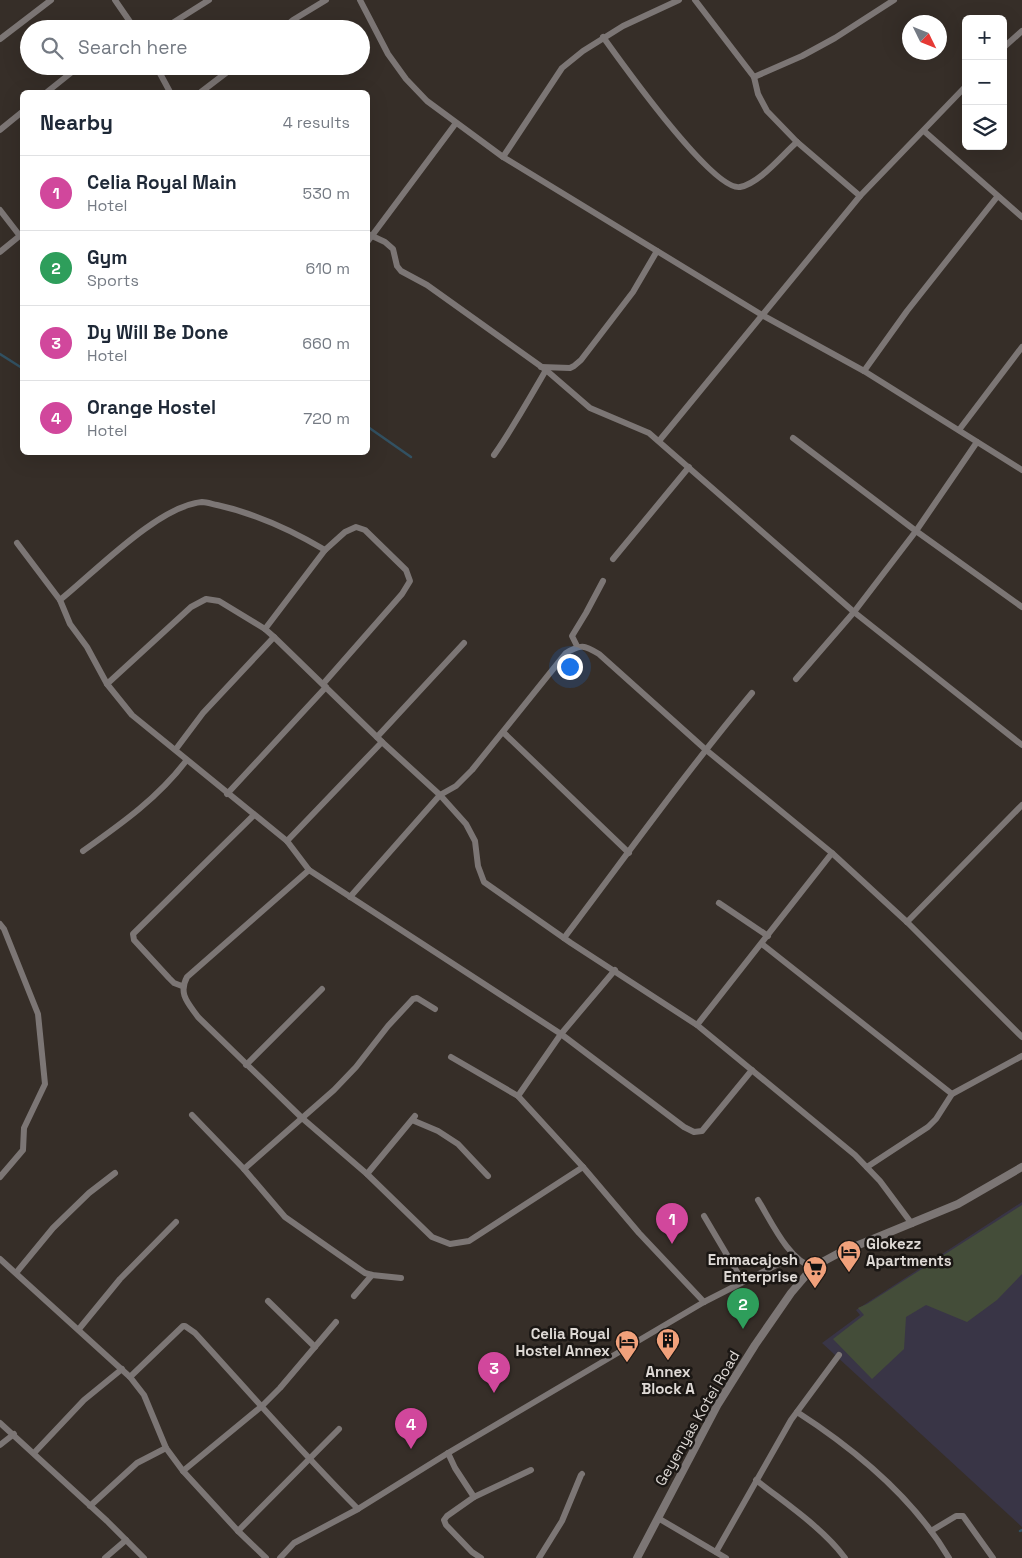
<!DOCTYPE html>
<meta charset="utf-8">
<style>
body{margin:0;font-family:"Space Grotesk",sans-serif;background:#f6f6f7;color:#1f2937}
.controls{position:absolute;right:15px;top:15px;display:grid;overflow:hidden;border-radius:8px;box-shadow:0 5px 20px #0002}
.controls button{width:45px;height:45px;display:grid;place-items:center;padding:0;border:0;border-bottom:1px solid #e0e1e3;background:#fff;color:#1f2937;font:25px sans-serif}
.compass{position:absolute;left:902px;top:15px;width:45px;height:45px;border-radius:50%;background:#fff;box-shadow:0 5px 20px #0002;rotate:133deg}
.you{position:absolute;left:569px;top:666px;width:18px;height:18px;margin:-12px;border:4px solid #fff;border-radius:50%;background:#1a73e8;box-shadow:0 0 0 8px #1a73e833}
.badge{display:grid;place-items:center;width:32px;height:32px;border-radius:50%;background:#db2777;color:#fff;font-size:16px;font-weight:700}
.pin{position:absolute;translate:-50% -41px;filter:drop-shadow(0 1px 2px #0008)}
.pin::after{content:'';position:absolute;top:26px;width:18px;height:15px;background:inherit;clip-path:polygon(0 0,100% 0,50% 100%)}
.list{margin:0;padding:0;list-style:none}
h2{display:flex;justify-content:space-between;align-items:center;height:65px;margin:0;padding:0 20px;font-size:21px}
h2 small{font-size:16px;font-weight:400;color:#747a83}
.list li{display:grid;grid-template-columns:32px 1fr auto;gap:15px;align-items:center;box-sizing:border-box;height:75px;padding:0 20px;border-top:1px solid #e0e1e3}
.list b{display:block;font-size:19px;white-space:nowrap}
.list p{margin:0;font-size:16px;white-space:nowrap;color:#747a83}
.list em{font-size:16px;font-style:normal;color:#747a83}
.icon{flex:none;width:28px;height:28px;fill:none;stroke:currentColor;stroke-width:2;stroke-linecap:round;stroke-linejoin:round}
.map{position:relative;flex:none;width:1022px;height:1558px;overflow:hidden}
.search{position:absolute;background:#fff;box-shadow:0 5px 20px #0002;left:20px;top:20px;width:350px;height:55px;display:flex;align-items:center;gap:12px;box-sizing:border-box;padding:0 18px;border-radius:28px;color:#747a83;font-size:19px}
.panel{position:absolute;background:#fff;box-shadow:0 5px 20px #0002;left:20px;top:90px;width:350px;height:365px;border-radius:8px}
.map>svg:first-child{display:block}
</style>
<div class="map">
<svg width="1022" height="1558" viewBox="0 0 1022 1558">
<rect width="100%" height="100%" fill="#362e28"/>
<path fill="#393546" d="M1022,1202V1527L822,1343L860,1315L856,1310Z"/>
<path fill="#444d39" d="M1022,1205V1274L997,1300L967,1322L926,1305L906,1317L904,1349L872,1379L833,1339L864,1315L858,1308L867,1304Z"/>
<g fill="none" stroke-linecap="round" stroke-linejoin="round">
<g stroke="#325162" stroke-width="2.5">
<path d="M0,354L22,368"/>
<path d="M368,427L411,457"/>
<path d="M1020,1531L1022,1530"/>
</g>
<g stroke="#7c7675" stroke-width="6">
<path d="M115,0L135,29"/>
<path d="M360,0L388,54L406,79L427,101L503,157L762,315L864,371L1022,470"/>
<path d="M695,0L754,77L758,94L767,111L797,142L860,196"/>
<path d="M163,29L209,0"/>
<path d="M282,29L293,20L326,0"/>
<path d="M603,37C621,62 713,192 740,187C760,183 782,155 797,142"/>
<path d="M0,39L51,0"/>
<path d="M1003,48L1022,31"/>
<path d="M156,66L170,92"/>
<path d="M754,77L802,56L835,38L894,0"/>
<path d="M47,92L72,72L82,66"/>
<path d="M201,92L235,66"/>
<path d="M0,130L22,112"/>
<path d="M924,131L1022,217"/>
<path d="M503,157L562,68L583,51L623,26L679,0"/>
<path d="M0,210L20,236"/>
<path d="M368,234L385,242L393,249L397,266L401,271L427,285L546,370L590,408L649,433L854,612L1022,745"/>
<path d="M368,241L456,123"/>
<path d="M0,252L22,234"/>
<path d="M541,367L570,368L574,366L581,360L633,292L657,251"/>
<path d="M864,371L907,311L997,197"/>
<path d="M959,430L1022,347"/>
<path d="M793,438L916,531L1022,607"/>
<path d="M659,441L860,196L966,86"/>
<path d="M494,455C513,428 529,399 546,370"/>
<path d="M17,543L60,600"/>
<path d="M325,550C293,531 253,513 217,505C212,504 207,502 202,502C158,506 95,572 60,600L70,624L87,647L107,684L132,715L287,841L309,870L561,1034L684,1127L694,1132L702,1131L752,1070"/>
<path d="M613,559L689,467"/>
<path d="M265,629L325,550L345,532L356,527L365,530L406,570L410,581L402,594L323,684"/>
<path d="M577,646L572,636L586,613L603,581"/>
<path d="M796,679L854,612L916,531L977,442"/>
<path d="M107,684L191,607L206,599L219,601L265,629L274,637L382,742L440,795L466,824L475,841L478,866L484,882L571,943L697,1025L855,1155L880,1181L912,1224"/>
<path d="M503,732L629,853"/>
<path d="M377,737L464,643"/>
<path d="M176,749L203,713L274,637"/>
<path d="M227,794L326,687"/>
<path d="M287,841L382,742"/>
<path d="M83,851C121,824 158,798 186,761"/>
<path d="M309,870L187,977C178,994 188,1003 198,1017L302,1118L367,1174L432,1237L450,1244L469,1241L583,1167"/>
<path d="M350,897L440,795L456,786L472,770L566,653C581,644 584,645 599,654L705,749L832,853L907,922L1022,1037"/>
<path d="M719,903L768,936"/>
<path d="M907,922L1022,805"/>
<path d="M0,924L4,929L38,1014L45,1084L24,1128L23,1150L0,1177"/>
<path d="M564,938C626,856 686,772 752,693"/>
<path d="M762,944L952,1094"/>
<path d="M182,986L174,983L169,978L134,940L133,934L254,815"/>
<path d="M697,1025L832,853"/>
<path d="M451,1057L518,1096L583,1167L639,1233L704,1302"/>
<path d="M246,1065L322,989"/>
<path d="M518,1096L561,1034L615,970"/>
<path d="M192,1115L244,1169L285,1217L365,1273L372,1275L401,1278"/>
<path d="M412,1120L438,1131L458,1144L488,1176"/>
<path d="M867,1167L928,1127L936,1119L952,1094L1022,1056"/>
<path d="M244,1169L334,1090L356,1067L388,1026L413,999L417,998L435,1009"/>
<path d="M367,1174L415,1116"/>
<path d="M758,1200C771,1221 789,1261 813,1267"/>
<path d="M704,1216L743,1282"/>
<path d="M0,1259L130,1377L144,1395L166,1448L183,1471L238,1531L266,1558"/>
<path d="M16,1273L53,1228L89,1193L115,1173"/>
<path d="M354,1296L372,1275"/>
<path d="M268,1301L315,1347"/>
<path d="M79,1329L120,1279L176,1222"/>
<path d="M130,1377L183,1326H185L195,1333C249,1392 301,1452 358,1509"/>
<path d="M797,1412C856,1450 913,1497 949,1558"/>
<path d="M0,1423L107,1521L144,1558"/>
<path d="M0,1445L14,1434"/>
<path d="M34,1453L84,1400L122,1369"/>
<path d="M448,1453L455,1468L474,1497"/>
<path d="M183,1471L262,1406L280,1388L336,1322"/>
<path d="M756,1480C785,1503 823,1528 845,1558"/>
<path d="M90,1506L137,1463L166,1448"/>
<path d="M658,1518L726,1558"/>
<path d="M238,1531L339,1429"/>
<path d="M931,1531L956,1516H963L993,1558"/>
<path d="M716,1552L791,1420L839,1355"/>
<path d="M105,1558L126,1540"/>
<path d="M280,1558L294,1543L358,1509L448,1453L704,1302L794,1256"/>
<path d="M481,1558L472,1552L446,1525L444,1520L447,1516L474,1497L531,1470"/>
<path d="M539,1558L562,1521L581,1475L582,1474"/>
</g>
<path stroke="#7c7675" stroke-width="8" d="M637,1558L718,1404L755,1345L791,1293L813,1267L839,1253L958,1204L1022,1167"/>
</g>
<defs>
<g id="hotel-pin" transform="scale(1.25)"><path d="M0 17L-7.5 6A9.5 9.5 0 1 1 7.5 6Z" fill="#f1a17b" stroke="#1b1714"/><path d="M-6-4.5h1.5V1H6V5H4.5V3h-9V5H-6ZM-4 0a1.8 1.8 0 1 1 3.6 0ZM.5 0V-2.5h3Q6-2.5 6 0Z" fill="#111"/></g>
<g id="supermarket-pin" transform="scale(1.25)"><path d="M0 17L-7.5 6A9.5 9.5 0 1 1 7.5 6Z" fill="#f1a17b" stroke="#1b1714"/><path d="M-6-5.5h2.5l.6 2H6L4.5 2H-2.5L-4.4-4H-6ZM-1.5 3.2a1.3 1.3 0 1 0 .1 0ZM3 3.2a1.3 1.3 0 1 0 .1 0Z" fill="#111"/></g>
<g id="building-pin" transform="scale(1.25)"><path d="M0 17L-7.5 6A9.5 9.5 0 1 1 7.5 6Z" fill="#f1a17b" stroke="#1b1714"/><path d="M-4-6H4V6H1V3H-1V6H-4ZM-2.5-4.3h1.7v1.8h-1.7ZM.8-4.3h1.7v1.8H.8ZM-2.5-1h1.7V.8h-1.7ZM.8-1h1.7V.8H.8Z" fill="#111"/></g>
</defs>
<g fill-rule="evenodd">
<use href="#hotel-pin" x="849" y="1252"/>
<use href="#supermarket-pin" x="815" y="1268"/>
<use href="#building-pin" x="668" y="1340"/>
<use href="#hotel-pin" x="627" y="1342"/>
</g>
<g text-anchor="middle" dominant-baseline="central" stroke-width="5" stroke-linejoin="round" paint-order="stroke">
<g font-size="15" font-weight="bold" fill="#ded9d5" stroke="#1b1714" text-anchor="end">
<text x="866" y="1243" text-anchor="start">Glokezz<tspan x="866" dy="17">Apartments</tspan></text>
<text x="798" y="1259">Emmacajosh<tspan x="798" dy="17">Enterprise</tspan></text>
<text x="610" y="1333">Celia Royal<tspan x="610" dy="17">Hostel Annex</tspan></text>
<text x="668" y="1371" text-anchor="middle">Annex<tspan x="668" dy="17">Block A</tspan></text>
</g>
<g font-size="15" fill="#ded9d5" stroke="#1b1714">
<text transform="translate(697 1418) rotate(-60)">Geyenyas Kotei Road</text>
</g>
</g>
</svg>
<div class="controls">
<button>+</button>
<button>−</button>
<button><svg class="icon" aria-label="layers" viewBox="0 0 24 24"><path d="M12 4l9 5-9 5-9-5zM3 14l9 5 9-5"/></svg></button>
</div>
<svg class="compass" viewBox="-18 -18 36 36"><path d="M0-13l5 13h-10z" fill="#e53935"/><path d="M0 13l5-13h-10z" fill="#747a83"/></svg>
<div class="you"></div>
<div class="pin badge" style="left:672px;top:1244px;background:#d1479c">1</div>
<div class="pin badge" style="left:743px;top:1329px;background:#2e9e5b">2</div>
<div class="pin badge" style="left:494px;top:1393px;background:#d1479c">3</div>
<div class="pin badge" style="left:411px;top:1449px;background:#d1479c">4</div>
<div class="search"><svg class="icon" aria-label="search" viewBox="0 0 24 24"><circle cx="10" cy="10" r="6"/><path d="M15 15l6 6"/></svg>Search here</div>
<section class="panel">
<h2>Nearby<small>4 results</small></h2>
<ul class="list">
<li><span class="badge" style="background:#d1479c">1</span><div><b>Celia Royal Main</b><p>Hotel</p></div><em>530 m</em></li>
<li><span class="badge" style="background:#2e9e5b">2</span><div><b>Gym</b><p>Sports</p></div><em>610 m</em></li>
<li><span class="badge" style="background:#d1479c">3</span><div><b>Dy Will Be Done</b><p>Hotel</p></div><em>660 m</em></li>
<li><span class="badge" style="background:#d1479c">4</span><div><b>Orange Hostel</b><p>Hotel</p></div><em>720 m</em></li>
</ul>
</section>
</div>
